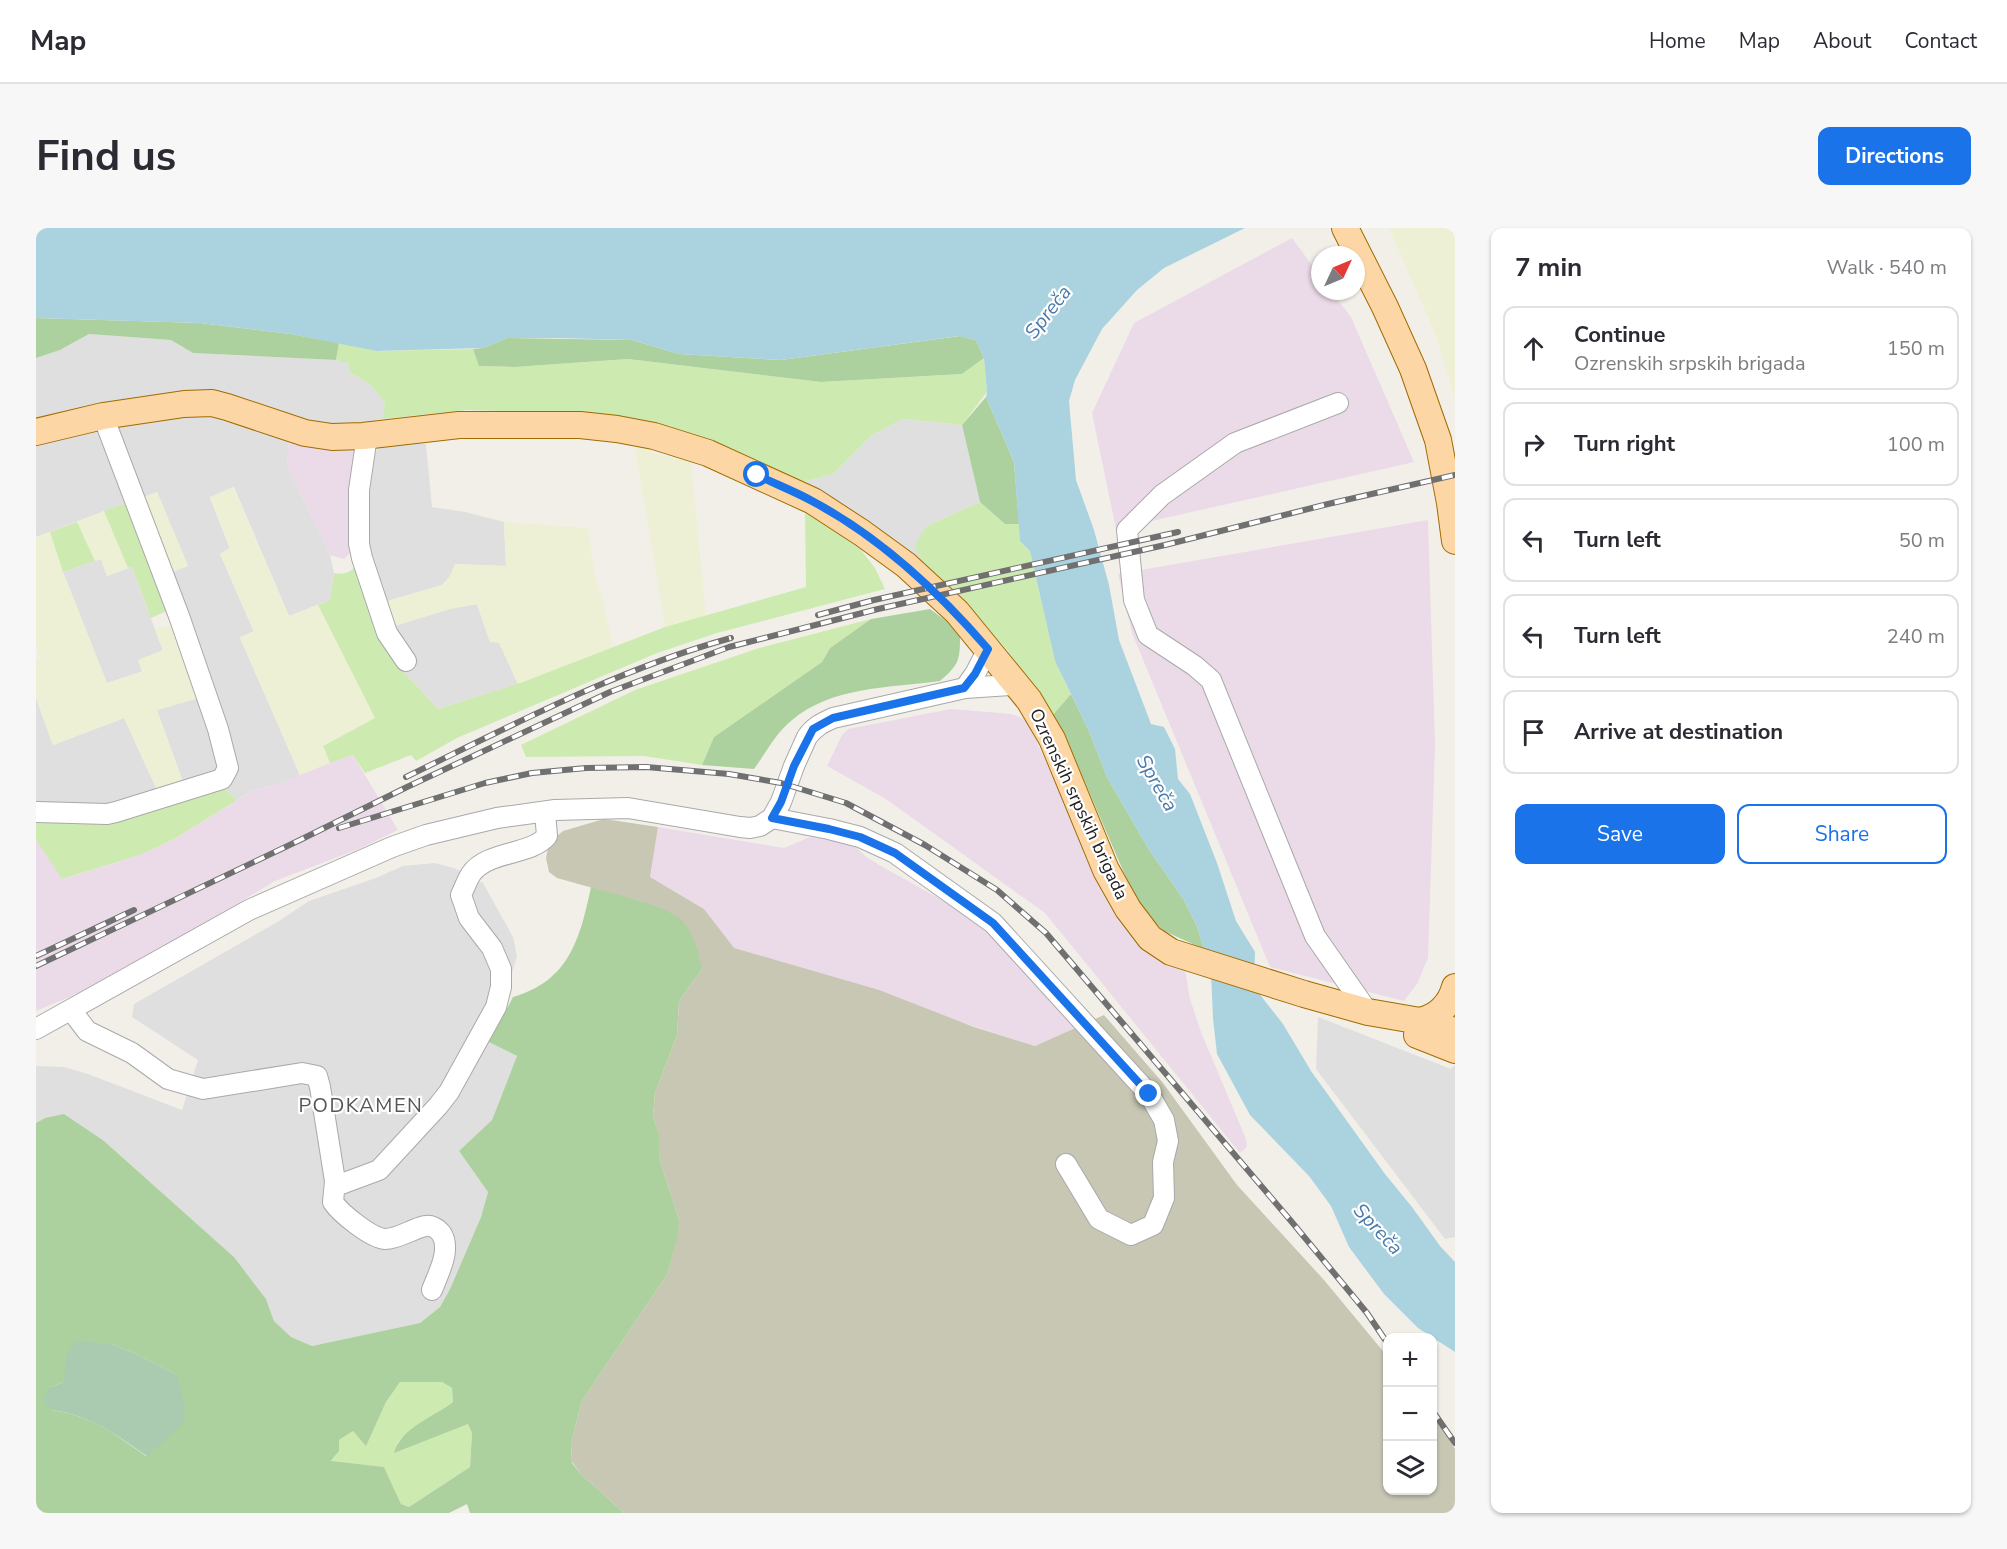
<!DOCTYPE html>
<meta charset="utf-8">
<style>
body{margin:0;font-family:"Nunito Sans",sans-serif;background:#f7f7f7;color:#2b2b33}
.controls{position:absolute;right:18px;bottom:18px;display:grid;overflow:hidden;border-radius:12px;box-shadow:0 2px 4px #0004}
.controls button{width:54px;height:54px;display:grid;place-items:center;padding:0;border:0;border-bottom:2px solid #e1e1e2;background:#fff;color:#2b2b33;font:30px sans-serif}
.compass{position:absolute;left:1275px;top:18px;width:54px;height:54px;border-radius:50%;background:#fff;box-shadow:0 2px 4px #0004;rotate:46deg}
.stop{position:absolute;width:18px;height:18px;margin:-14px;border:4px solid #1a73e8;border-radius:50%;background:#fff}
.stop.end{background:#1a73e8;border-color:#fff;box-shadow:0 2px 6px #0008}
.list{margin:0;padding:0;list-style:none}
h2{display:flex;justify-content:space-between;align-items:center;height:78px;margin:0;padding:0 24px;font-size:26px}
h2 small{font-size:20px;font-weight:400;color:#7c7c81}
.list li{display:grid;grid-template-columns:39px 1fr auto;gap:18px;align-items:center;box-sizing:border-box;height:84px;margin:0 12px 12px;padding:0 12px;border:2px solid #e1e1e2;border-radius:12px}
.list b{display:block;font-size:22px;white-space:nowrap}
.list p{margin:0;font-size:20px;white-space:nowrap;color:#7c7c81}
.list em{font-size:20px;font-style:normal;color:#7c7c81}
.actions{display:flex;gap:12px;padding:18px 24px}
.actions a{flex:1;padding:14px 0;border:2px solid #1a73e8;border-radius:12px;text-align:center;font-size:21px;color:#1a73e8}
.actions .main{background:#1a73e8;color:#fff}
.icon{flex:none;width:33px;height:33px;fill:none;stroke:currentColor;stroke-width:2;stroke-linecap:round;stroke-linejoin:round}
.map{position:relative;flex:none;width:1419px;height:1285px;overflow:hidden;border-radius:12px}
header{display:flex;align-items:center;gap:36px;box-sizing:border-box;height:84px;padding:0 30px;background:#fff;border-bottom:2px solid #e1e1e2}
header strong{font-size:28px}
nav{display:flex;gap:33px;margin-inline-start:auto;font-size:21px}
.intro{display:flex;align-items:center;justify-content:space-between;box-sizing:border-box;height:144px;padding:0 36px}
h1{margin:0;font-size:42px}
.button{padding:15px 27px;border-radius:12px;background:#1a73e8;color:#fff;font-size:21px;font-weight:700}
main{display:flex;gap:36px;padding:0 36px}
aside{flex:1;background:#fff;border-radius:12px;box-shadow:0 2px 4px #0004}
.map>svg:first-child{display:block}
</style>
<header>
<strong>Map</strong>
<nav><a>Home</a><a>Map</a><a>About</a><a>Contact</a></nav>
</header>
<div class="intro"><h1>Find us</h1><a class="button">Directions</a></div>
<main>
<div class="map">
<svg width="1419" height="1285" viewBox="0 0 1419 1285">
<rect width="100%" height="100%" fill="#f2efe9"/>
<g fill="#e0dfdf">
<path d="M53,106L135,112L157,125L300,132L312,134L314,145L331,153L344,166L349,176L346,191L325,196L291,197L240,186L0,191V130L24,122Z"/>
<path d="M171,185L253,209L251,237L294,327L298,345L294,372L253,388L198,259L174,270L194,321L184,326L218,404L204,410L264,547L251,553L216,563L201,572L186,559L195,553L133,345L152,338L121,264L105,270L74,197Z"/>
<path d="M867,191L926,197L944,274L891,298L886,335L827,293L767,254L797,246L836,207Z"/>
<path d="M65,198L95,273L0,309V215Z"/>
<path d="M357,214L390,216L396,279L429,284L468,294L470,338L419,336L414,348L406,357L345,375L333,332L331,240L340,223L345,219Z"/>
<path d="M65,331L71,348L96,339L127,423L107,443L71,455L27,344Z"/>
<path d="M441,376L454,414H463L482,456L402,481L365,441L379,432L358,398L414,381Z"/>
<path d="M166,469L187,541L147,554L121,482Z"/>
<path d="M0,470L17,517L88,490L121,562L69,581L0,576Z"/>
<path d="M399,635L418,640L447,655L477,709L481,728L472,758L444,809L481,828L456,892L423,923L452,964L445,989L414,1061L404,1079L384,1095L276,1118L255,1109L238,1093L230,1071L198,1029L68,913L9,890L0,895V838L28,839L52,846L146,882L162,832L96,789L98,776L243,693L273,673L340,650L367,638Z"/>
<path d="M1282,789L1415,841L1419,837V1009L1409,1011L1280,841Z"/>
</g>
<g fill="#ebdbe8">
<path d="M1256,10L1284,48V63H1295L1315,89L1378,234L1080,301L1056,185L1098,95Z"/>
<path d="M253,209L321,217L318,317L314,325L308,331L294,327L251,237Z"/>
<path d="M1392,292L1399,517L1392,730L1381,756L1368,773L1234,739L1096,405L1082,346Z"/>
<path d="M915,481L975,486L987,490L993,497L1064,653L1118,725L1149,742L1154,771L1165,804L1210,911L1211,919L1204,925L1009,685L850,571L791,538L806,507L812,501Z"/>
<path d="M317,527L362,602L325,620L239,653L76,751L0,783V612L27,651L104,627L138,611L216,563L251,553L271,543Z"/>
<path d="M622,599L748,620L774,609L803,613L817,616L830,629L845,638L951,697L1045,797L999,818L697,720L668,681L614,649Z"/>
</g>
<path fill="#c7c7b4" d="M568,591L622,599L614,649L668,681L698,720L843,762L938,799L999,818L1068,787L1127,855L1201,957L1288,1052L1351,1128L1352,1262H1396L1397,1186L1419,1221V1285H588L546,1247L536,1234L535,1215L546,1173L632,1045L644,995L623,930V906L617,890L619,865L641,807L643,773L666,741L607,674L521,650L513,644L510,630L513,615L527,603Z"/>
<g fill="#eef0d5">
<path d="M1353,0H1419V171L1400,108Z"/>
<path d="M598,216L626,227L655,234L670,388L629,399Z"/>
<path d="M197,259L253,388L282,377L339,490L287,518L294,535L264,547L204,409L218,403L184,326L194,320L174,269Z"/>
<path d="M121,264L152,338L133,345L105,270Z"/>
<path d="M68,283L92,340L71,348L65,331L59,333L41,294Z"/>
<path d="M468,294L552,300L558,344L567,372L577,419L482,456L463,415L454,414L441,376L414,381L358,398L345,375L406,357L414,348L419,336L470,338Z"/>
<path d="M14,304L27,344L71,455L106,444L102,432L127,422L119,401L141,396L166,469L121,482L147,554L121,562L88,490L17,517L0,470V431L4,430L0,420V309Z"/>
</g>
<g fill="#cdebb0">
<path d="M303,115L340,123L437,121L444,138L479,139L592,131L785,154L926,146L948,130L951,164L926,197L867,191L836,207L797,246L767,254L693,221L552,186L431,182L346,191L349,176C341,160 330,152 314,145L312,135L300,132Z"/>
<path d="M95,273L133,382L115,390L96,339L92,340L68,283Z"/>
<path d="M944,274L969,296H983L984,313L994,323L1019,432L1035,466L1016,488L971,422L933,379L895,352L879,319L883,309L891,298Z"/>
<path d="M769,283L824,321L839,340L849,361L681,405L621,425L421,510L380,533L375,527L329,545L317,527L294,535L287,518L339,490L282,377L294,372L298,345C309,347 316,344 322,335L348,410L365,441L402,481L487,454L629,399L770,359Z"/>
<path d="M41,294L59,333L27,344L14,304Z"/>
<path d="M835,391L794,420L786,434L678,509L666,537L608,528L490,529L485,517L599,462L723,420Z"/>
<path d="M186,559L201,572L138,611L104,627L26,651L0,612V593L67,596Z"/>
<path d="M364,1154H406L416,1160L417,1174L376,1201L361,1215L433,1196L436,1205L434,1239L373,1279L365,1276L348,1239L295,1234L303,1223V1212L317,1203L330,1217L350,1174Z"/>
</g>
<g fill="#add19e" fill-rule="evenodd">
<path d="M0,90L164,95L255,106L303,115L300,132L157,125L135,112L53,106L24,122L0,130Z"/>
<path d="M924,108L940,112L948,130L926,146L785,154L592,131L479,139L443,138L437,121L447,120L471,110L596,112L643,126L745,132Z"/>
<path d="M950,169L978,234L983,296H969L944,274L926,197Z"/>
<path d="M894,381L913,395L924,409C924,432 923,437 904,453C855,460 795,458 755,493C740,505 729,526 718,541L666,537L678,509L786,434L794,420L835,391Z"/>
<path d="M1035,466L1053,503L1071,549L1112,620L1148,672L1161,698L1168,721L1128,703L1112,688L1098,668L1035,522L1016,488Z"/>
<path d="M555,659C578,666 624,676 643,690C658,702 662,724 666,741L643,773L641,807L619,865L617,890L623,906V930L644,995L640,1014L632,1045L546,1173L535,1215L536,1235L546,1247L588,1285H434L431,1276L413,1285H0V895L9,890L28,886L68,913L198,1029L230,1071L238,1093L255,1109L276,1118L384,1095L404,1079L414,1061L445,989L452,964L423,923L456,892L481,828L453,814L477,769C533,753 544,711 555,659ZM75,1116L98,1125L141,1147L110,1228C75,1204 59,1189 16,1182L14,1159L28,1154ZM364,1154H406L416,1160L417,1174C397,1189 365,1200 358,1225L432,1196L436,1205L434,1239L373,1279L365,1276L348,1239L295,1233L303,1223V1212L317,1203L330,1218L350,1174Z"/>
</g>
<path fill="#aacbaf" d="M39,1113L75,1116L98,1125L141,1147L149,1177L148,1195L111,1228C77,1205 57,1188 16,1182L7,1171L14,1159L28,1154L30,1128Z"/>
<path fill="#aad3df" d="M0,0H1209L1128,40L1101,62L1066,101L1039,152L1033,173L1040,252L1058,302L1073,357L1083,412L1115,496L1128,499L1139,521L1142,551L1154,566L1181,635L1200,693L1219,724L1218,759L1247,796L1275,843L1349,946L1376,979L1404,1018L1419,1034V1124L1382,1100L1348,1066L1313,1019L1295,978L1273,948L1214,887L1181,826L1177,790L1175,745L1161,698L1148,672L1112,620L1071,549L1053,503L1019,433L994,323L984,313L978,234L950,169L951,164L948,130L940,112L923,108L745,132L643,126L596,112L521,110H471L447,120L340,123L255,106L164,95L0,90Z"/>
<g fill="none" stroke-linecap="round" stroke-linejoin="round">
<g stroke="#a9a9a9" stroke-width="22">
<g id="minor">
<path d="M1302,175L1199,215L1126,267L1091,302L1098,372L1112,407L1159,438L1175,452L1279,708L1332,784"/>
<path d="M331,208L323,262V316L326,330L351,405L370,433"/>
<path d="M929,460L939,446L952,421"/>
<path d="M1,584L71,586L80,584L186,551L192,540L182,501L143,388L67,188"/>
<path d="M736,590L793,601L824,609L859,625L957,695L1113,866L1128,892L1132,913L1127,934L1128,970L1117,997L1095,1007L1063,991L1030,936"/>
<path d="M35,782L51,803L96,825L132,851L167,861L266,845L281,848L284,859L299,953L304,956L308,955L343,942L402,878L413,864L460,779L465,759V741L456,720L433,690L425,667C428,661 431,652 435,646C452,622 494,628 511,608L509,584"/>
<path d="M0,801L213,682L356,619L390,607L461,590L519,582L592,580L704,599L714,600L724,598L736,590L745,574L758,538L771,509C778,499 786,495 797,490L929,460L974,457L984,459"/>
<path d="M299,953L297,974C304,985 335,1010 349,1011C362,1011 376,1001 389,998C395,997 401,1000 405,1005C416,1021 402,1046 396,1062"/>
</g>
</g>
<g stroke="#a06b00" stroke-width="28">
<g id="major">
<path d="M1309,0L1349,79L1377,141L1402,212L1414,275L1419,313"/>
<path d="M0,204L67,188L148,176L176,175L191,179L269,205L296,209L327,208L423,197H544L581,201L618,208L672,225L777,273L826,305L870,337L921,384L993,472L1016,511L1070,642L1092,681L1114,710L1135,724L1268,766L1332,784L1384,793L1419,803"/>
<path d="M1384,793C1401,789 1414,777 1419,759"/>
<path d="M1381,807L1419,822"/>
</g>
</g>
<use href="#minor" stroke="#fff" stroke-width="20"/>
<use href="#major" stroke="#fcd6a4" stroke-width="26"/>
<g stroke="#707070" stroke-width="6">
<g id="rail">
<path d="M782,387L838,372L1142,304"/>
<path d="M370,549C475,498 582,441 695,410"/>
<path d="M303,600L449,555L496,545L550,540L610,539L693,546L745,555L810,575L889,617L961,662L1010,705L1255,993L1331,1085L1352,1116"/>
<path d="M0,728L98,682"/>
<path d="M0,738L264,612L371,559L574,464L693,419L842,381L1129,317L1292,276L1419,247"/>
<path d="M1396,1182L1419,1215"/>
</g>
</g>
<use href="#rail" stroke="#fff" stroke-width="4" stroke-dasharray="11" stroke-linecap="butt"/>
</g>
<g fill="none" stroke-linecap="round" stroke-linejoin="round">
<path stroke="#1a73e8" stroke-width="8" d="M721,247C739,256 758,263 776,273C844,309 902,363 952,421L939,446L928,460L797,490L777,501L758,538L745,574L736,590L793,601L824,609L859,625L957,695L1113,866"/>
</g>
<g text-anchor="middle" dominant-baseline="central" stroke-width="4.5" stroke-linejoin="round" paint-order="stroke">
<g font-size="18" fill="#222" stroke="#fff">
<text transform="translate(1043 576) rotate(65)">Ozrenskih srpskih brigada</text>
</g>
<g font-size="20" font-style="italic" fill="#4a7aab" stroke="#fff">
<text transform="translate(1012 84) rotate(-52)">Spreča</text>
<text transform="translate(1121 555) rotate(60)">Spreča</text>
<text transform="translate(1342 1001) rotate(47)">Spreča</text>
</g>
<g font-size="20" letter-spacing="1.5" fill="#555" stroke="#fff">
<text x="325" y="877">PODKAMEN</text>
</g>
</g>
</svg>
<div class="controls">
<button>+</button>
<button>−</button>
<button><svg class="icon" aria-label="layers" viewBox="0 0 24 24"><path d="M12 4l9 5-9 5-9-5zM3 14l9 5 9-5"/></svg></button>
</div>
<svg class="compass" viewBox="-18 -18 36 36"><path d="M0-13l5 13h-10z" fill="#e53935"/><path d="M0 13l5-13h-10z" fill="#7c7c81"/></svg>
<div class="stop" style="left:721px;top:247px"></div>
<div class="stop end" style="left:1113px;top:866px"></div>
</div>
<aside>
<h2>7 min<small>Walk · 540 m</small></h2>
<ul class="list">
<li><svg class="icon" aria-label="ahead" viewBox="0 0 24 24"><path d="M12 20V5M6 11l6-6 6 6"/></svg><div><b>Continue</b><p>Ozrenskih srpskih brigada</p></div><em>150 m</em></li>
<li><svg class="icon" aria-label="right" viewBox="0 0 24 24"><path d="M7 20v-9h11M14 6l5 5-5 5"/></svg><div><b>Turn right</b></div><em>100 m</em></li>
<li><svg class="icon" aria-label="left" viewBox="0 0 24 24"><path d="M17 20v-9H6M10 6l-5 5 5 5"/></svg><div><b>Turn left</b></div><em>50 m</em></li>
<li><svg class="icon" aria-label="left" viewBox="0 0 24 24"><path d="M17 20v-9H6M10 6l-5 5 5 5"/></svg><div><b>Turn left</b></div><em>240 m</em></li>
<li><svg class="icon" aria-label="arrive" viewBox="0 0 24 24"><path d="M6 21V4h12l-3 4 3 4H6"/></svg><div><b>Arrive at destination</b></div></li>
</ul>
<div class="actions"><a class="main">Save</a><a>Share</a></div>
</aside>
</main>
